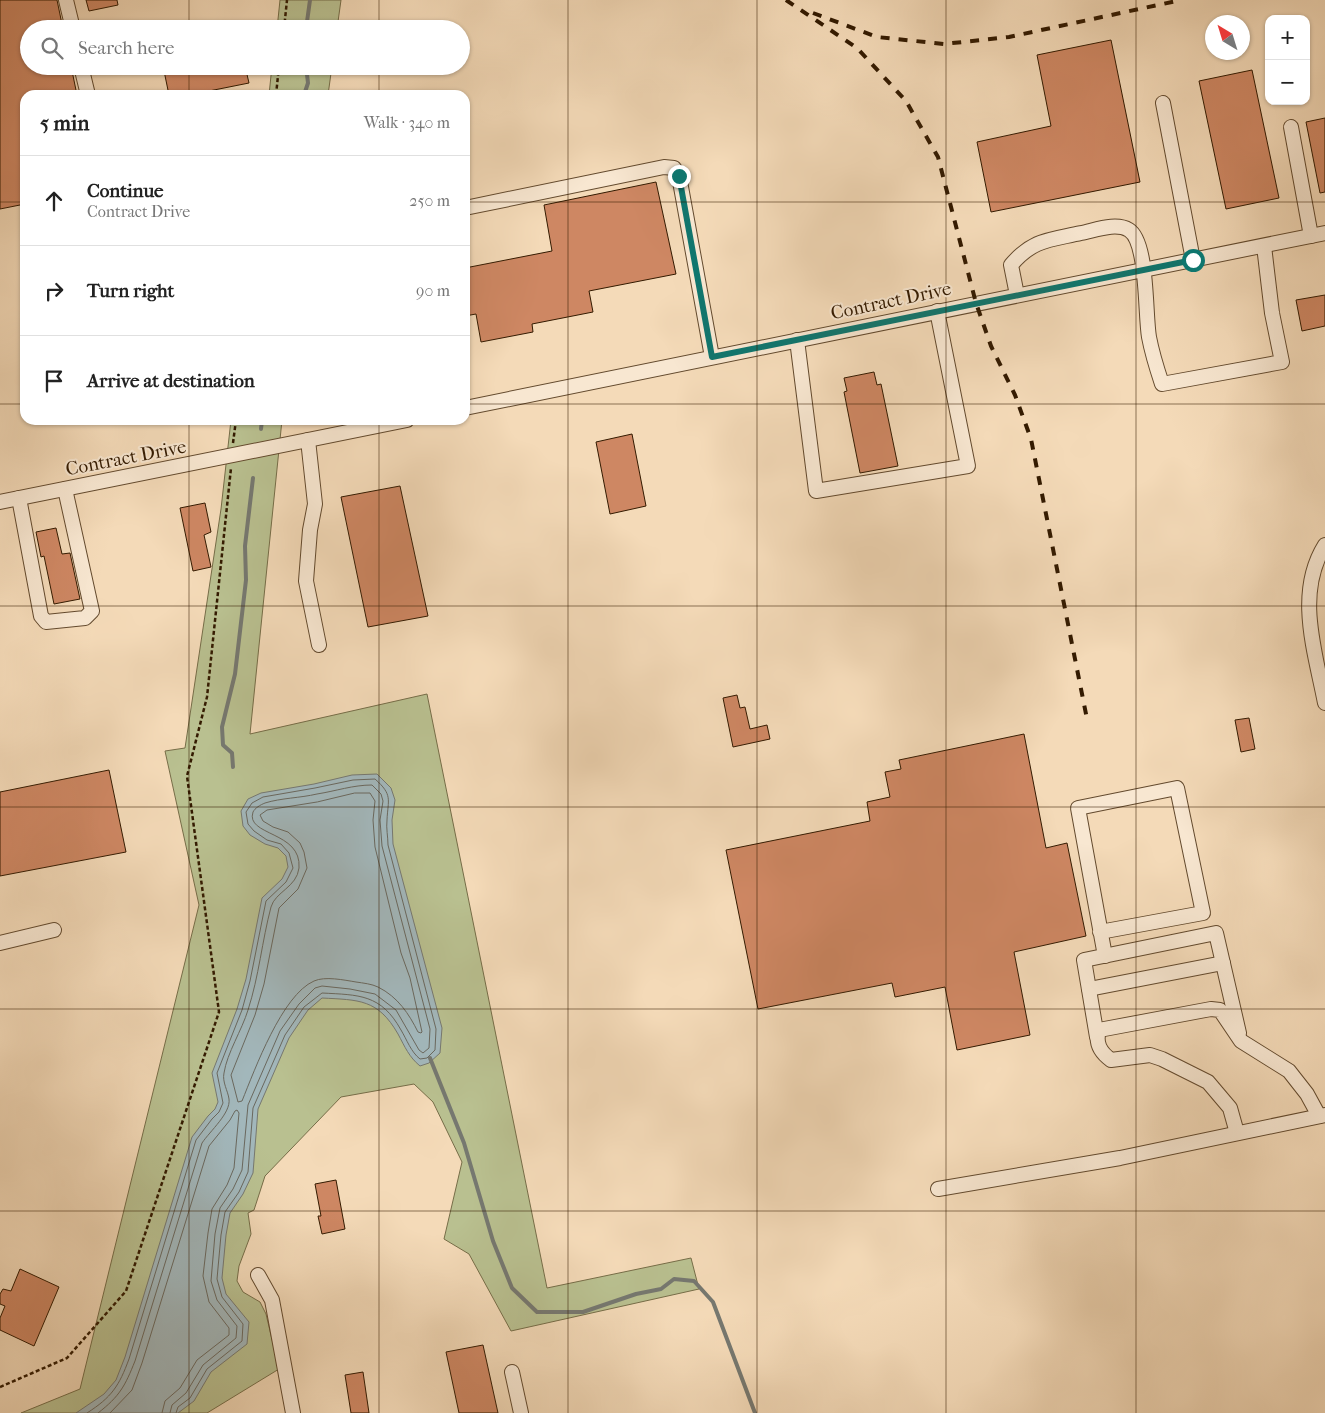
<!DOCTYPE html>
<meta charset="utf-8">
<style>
body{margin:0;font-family:"IM FELL French Canon",serif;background:#f6f6f6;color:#222}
.controls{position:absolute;right:15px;top:15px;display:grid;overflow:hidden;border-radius:10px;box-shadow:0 1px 4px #0004}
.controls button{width:45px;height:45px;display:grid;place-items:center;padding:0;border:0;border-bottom:1px solid #e0e0e0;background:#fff;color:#222;font:25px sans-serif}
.compass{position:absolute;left:1205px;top:15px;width:45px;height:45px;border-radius:50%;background:#fff;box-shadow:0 1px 4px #0004;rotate:322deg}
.stop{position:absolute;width:15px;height:15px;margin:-11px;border:4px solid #0f766e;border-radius:50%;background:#fff}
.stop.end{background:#0f766e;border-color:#fff;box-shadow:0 1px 5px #0008}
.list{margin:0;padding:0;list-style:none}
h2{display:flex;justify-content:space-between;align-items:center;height:65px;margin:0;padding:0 20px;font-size:21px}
h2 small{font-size:16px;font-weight:400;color:#767676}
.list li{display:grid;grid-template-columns:32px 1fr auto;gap:15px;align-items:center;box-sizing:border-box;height:90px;padding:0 20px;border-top:1px solid #e0e0e0}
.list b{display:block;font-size:19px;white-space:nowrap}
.list p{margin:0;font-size:16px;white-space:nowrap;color:#767676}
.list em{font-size:16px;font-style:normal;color:#767676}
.icon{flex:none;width:28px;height:28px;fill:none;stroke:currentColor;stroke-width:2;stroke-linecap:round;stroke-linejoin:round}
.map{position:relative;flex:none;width:1325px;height:1413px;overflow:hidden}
.search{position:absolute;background:#fff;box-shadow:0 1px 4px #0004;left:20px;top:20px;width:450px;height:55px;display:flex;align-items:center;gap:12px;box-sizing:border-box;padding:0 18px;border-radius:28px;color:#767676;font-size:19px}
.panel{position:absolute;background:#fff;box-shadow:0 1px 4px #0004;left:20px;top:90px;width:450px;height:335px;border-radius:15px}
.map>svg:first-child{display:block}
</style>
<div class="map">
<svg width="1325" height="1413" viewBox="0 0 1325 1413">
<rect width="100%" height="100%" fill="#f4dab8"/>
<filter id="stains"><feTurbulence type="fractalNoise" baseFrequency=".004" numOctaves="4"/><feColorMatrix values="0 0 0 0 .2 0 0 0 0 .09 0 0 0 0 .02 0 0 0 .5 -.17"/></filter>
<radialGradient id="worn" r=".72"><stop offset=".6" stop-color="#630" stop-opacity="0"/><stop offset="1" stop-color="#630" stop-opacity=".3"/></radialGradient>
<g fill="#b9c090" stroke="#766d48">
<path d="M280,0H341L337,29H277Z"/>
<path d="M272,66H332L328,95H269Z"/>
<path d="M231,420H282L250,734L427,694L547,1288L691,1258L699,1289L511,1331L469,1254L444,1239L462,1162L433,1102L414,1084L341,1097L265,1176L254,1210L248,1213L251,1234L239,1266L237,1281L243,1292L260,1302L266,1314L279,1369L207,1413H21L80,1389L199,905L165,751L185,748L221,509Z"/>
</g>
<path fill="#a2b7bb" stroke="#767870" d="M377,774L391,788L395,800L392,820L393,844L442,1028L440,1053L429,1063L420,1066C409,1057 405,1047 398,1034C378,999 359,1000 322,998L308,1010L289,1038L258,1109L253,1173L243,1194L230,1213L226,1235L222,1278L226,1294L249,1322L247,1344L211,1372L194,1401L178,1413H76L104,1394L116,1380L125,1357L192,1137L208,1116L215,1109L218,1102L212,1073L237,1009L246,979L262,898L282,879L288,867L286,856L278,848L265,844L250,835L243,826L241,811L248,799L261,793L314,784L352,775Z"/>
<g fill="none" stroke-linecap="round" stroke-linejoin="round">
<g stroke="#6a685e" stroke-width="1">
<path d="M355,793H370L375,801L373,820L375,847L401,953L410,978L422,1032L421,1033L418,1032C409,1014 398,997 378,987C372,984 363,983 356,982C344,980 325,976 314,981C282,995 255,1069 242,1101L238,1102L231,1075L255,1015L264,984L279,908L298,889L307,868L304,852L300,843L288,832L273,827L263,821L260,815L267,810L317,802Z"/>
<path d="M87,1413C112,1397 119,1386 129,1359L196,1140L212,1119L219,1112L223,1103L217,1073L242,1010L250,981L266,901L286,882L293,868L289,853L281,844L267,840L254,831L248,824L246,812L252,803L263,797L315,788L353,780L375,779C393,795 388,799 387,820C386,828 388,837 388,845L436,1029L435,1050L427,1058L420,1059C411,1052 407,1040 401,1030C381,994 359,995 322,993L304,1007L285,1035L268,1074L253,1108L248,1172L239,1192L225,1212L221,1235L217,1279L222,1297L243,1324L242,1341L207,1369L190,1398L178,1407L176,1413"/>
<path d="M98,1413C120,1396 125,1386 135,1361L202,1143C210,1131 231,1113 229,1099C228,1091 222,1082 224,1073C227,1053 242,1030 248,1010C259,976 262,941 271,907C275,892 297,887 299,868C302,831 245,836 253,812C255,808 260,805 265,803C281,798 300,798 317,794C336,791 353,785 372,785L381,794L383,801L380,820L382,846L430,1029L429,1048L423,1053L419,1050L396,1010L375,994L350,989L322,986L315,988L299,1004L280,1031L248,1105L242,1170L233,1189L220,1208L215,1234L211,1281L217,1300L237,1326L236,1338L203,1365L186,1393L172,1405L170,1413"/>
<path d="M110,1413L132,1390L142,1363L209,1146L230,1120L235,1111L237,1110L239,1113L234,1168L227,1185L212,1209L208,1233L203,1276L209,1302L229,1328V1335L197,1360L180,1388L165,1401L162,1413"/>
</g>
<g stroke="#767870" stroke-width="4">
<path d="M306,29L310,0"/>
<path d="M304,95L308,83L306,66"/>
<path d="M261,429L262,420"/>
<path d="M233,767L232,753L223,745L222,727L235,674L246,580L245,546L253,478"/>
<path d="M430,1058L464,1143L493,1241L512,1288L537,1312H583L636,1294L661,1289L674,1279L694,1281L713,1302L755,1413"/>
</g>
</g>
<g fill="#ce8763" stroke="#331a00">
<path d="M0,0H57L63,29H29V66H71L77,95H25V204L0,209Z"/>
<path d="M86,0H117L118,5L89,11Z"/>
<path d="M1111,40L1140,182L991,212L977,142L1051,126L1037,55Z"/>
<path d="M163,66H245L249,83L189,95H169Z"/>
<path d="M1252,70L1279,198L1226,209L1199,81Z"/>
<path d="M1325,118V192L1320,193L1306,122Z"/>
<path d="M656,182L676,274L589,291L593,312L532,324L533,332L481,342L476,314L465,316V268L552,251L544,205Z"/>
<path d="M1325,295V326L1302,331L1296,300Z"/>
<path d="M874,372L877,385L881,384L898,466L860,473L844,392L847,391L844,378Z"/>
<path d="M632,434L646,506L610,514L596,442Z"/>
<path d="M400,486L428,616L368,627L341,497Z"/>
<path d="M205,503L211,532L204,535L211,567L193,571L180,508Z"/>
<path d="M56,528L62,554L70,553L80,599L54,604L44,556L41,557L36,532Z"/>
<path d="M737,695L740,708L745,707L750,729L767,725L770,739L733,747L723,698Z"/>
<path d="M1249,718L1255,749L1241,752L1235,720Z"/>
<path d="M1024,734L1046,848L1067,843L1086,936L1014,952L1030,1035L957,1050L945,987L895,997L892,983L758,1009L726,850L870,821L867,802L890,797L885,772L901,769L899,760Z"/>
<path d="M109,770L126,852L0,876V792Z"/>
<path d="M336,1180L345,1229L322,1234L318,1216H321L315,1184Z"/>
<path d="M20,1269L59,1287L34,1346L0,1330V1318L5,1306L0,1304V1294L3,1289L11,1291Z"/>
<path d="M483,1345L498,1413H459L446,1352Z"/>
<path d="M363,1372L369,1413H351L345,1375Z"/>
</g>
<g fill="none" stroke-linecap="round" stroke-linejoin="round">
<g stroke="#634a2e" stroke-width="16">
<g id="minor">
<path d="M66,0L73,29"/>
<path d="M81,66L88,95"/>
<path d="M1163,103L1193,260"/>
<path d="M1291,127L1311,236"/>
<path d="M465,208L664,167L674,168L679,176L712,357"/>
<path d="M1017,295L1011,265C1033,239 1050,240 1081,233C1096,230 1116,222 1129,230C1148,242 1145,314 1149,337C1152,353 1157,369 1162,384L1282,362L1272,313L1264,246"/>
<path d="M797,340L816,491L968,466L937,311"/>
<path d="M465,408L1325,233"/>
<path d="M308,440L315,504L310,530L306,581L319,645"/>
<path d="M19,498L41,616L46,622L85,618L92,611L65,489"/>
<path d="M0,502L407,420"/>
<path d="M1325,545C1295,593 1315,651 1325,703"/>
<path d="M1100,932L1203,913L1177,788L1078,808L1105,956"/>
<path d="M0,943L54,930"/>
<path d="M1089,989L1223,963"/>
<path d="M1097,1037L1084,960L1216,933L1239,1033"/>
<path d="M1237,1133L1230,1108L1208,1082L1162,1059L1150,1055L1111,1060C1100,1052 1095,1043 1099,1030L1211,1009L1220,1010L1241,1041L1289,1071L1307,1094L1319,1116"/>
<path d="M938,1189L1120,1158L1325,1115"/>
<path d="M258,1275L272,1300L293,1413"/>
<path d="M512,1372L521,1413"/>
</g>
</g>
<g stroke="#331a00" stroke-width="2.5" stroke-dasharray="4 2.5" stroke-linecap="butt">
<path d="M284,29L287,0"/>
<path d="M276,95L279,66"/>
<path d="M233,443L236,420"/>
<path d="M0,1387L67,1358L126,1291L219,1012L187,776L207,697L231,468"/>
</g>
<use href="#minor" stroke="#f8e7d1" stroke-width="14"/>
<g stroke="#331a00" stroke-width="4" stroke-dasharray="9 9" stroke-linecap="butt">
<path d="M786,0L857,48L906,101L938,157L976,303L991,346L1015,395L1031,439L1087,719"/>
<path d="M813,13L877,37L944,44L1009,37L1181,0"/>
</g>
</g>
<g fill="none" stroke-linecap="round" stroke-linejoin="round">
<path stroke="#0f766e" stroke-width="6" d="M679,176L712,357L1193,260"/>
</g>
<path fill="none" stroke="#331a00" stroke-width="1" stroke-opacity="0.55" d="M189,0V29M379,0V29M568,0V1413M757,0V1413M946,0V1413M1136,0V1413M189,66V95M379,66V95M0,202H25M465,202H1325M0,404H25M465,404H1325M189,420V1413M379,420V1413M0,606H1325M0,807H1325M0,1009H1325M0,1211H1325"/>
<g text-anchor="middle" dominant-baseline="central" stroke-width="4" stroke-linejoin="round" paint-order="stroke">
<g font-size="19" fill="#331a00" stroke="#f8e7d1">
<text transform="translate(891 301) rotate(-12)">Contract Drive</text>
<text transform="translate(126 458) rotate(-11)">Contract Drive</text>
</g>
</g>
<rect width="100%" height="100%" filter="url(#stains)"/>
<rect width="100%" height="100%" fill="url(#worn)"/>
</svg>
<div class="controls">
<button>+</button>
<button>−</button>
</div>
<svg class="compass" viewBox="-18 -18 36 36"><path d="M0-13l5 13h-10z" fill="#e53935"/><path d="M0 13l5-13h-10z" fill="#767676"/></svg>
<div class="stop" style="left:1193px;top:260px"></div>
<div class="stop end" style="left:679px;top:176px"></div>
<div class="search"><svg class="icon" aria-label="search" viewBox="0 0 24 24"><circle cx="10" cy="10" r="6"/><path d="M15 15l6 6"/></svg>Search here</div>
<section class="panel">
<h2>5 min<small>Walk · 340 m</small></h2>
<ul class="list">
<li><svg class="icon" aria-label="ahead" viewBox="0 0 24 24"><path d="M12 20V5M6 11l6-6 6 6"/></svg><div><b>Continue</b><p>Contract Drive</p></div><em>250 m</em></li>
<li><svg class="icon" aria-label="right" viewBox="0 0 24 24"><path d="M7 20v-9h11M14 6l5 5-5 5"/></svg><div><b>Turn right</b></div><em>90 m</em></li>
<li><svg class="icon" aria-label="arrive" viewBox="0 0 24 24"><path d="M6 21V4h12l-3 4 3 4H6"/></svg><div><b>Arrive at destination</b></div></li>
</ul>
</section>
</div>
